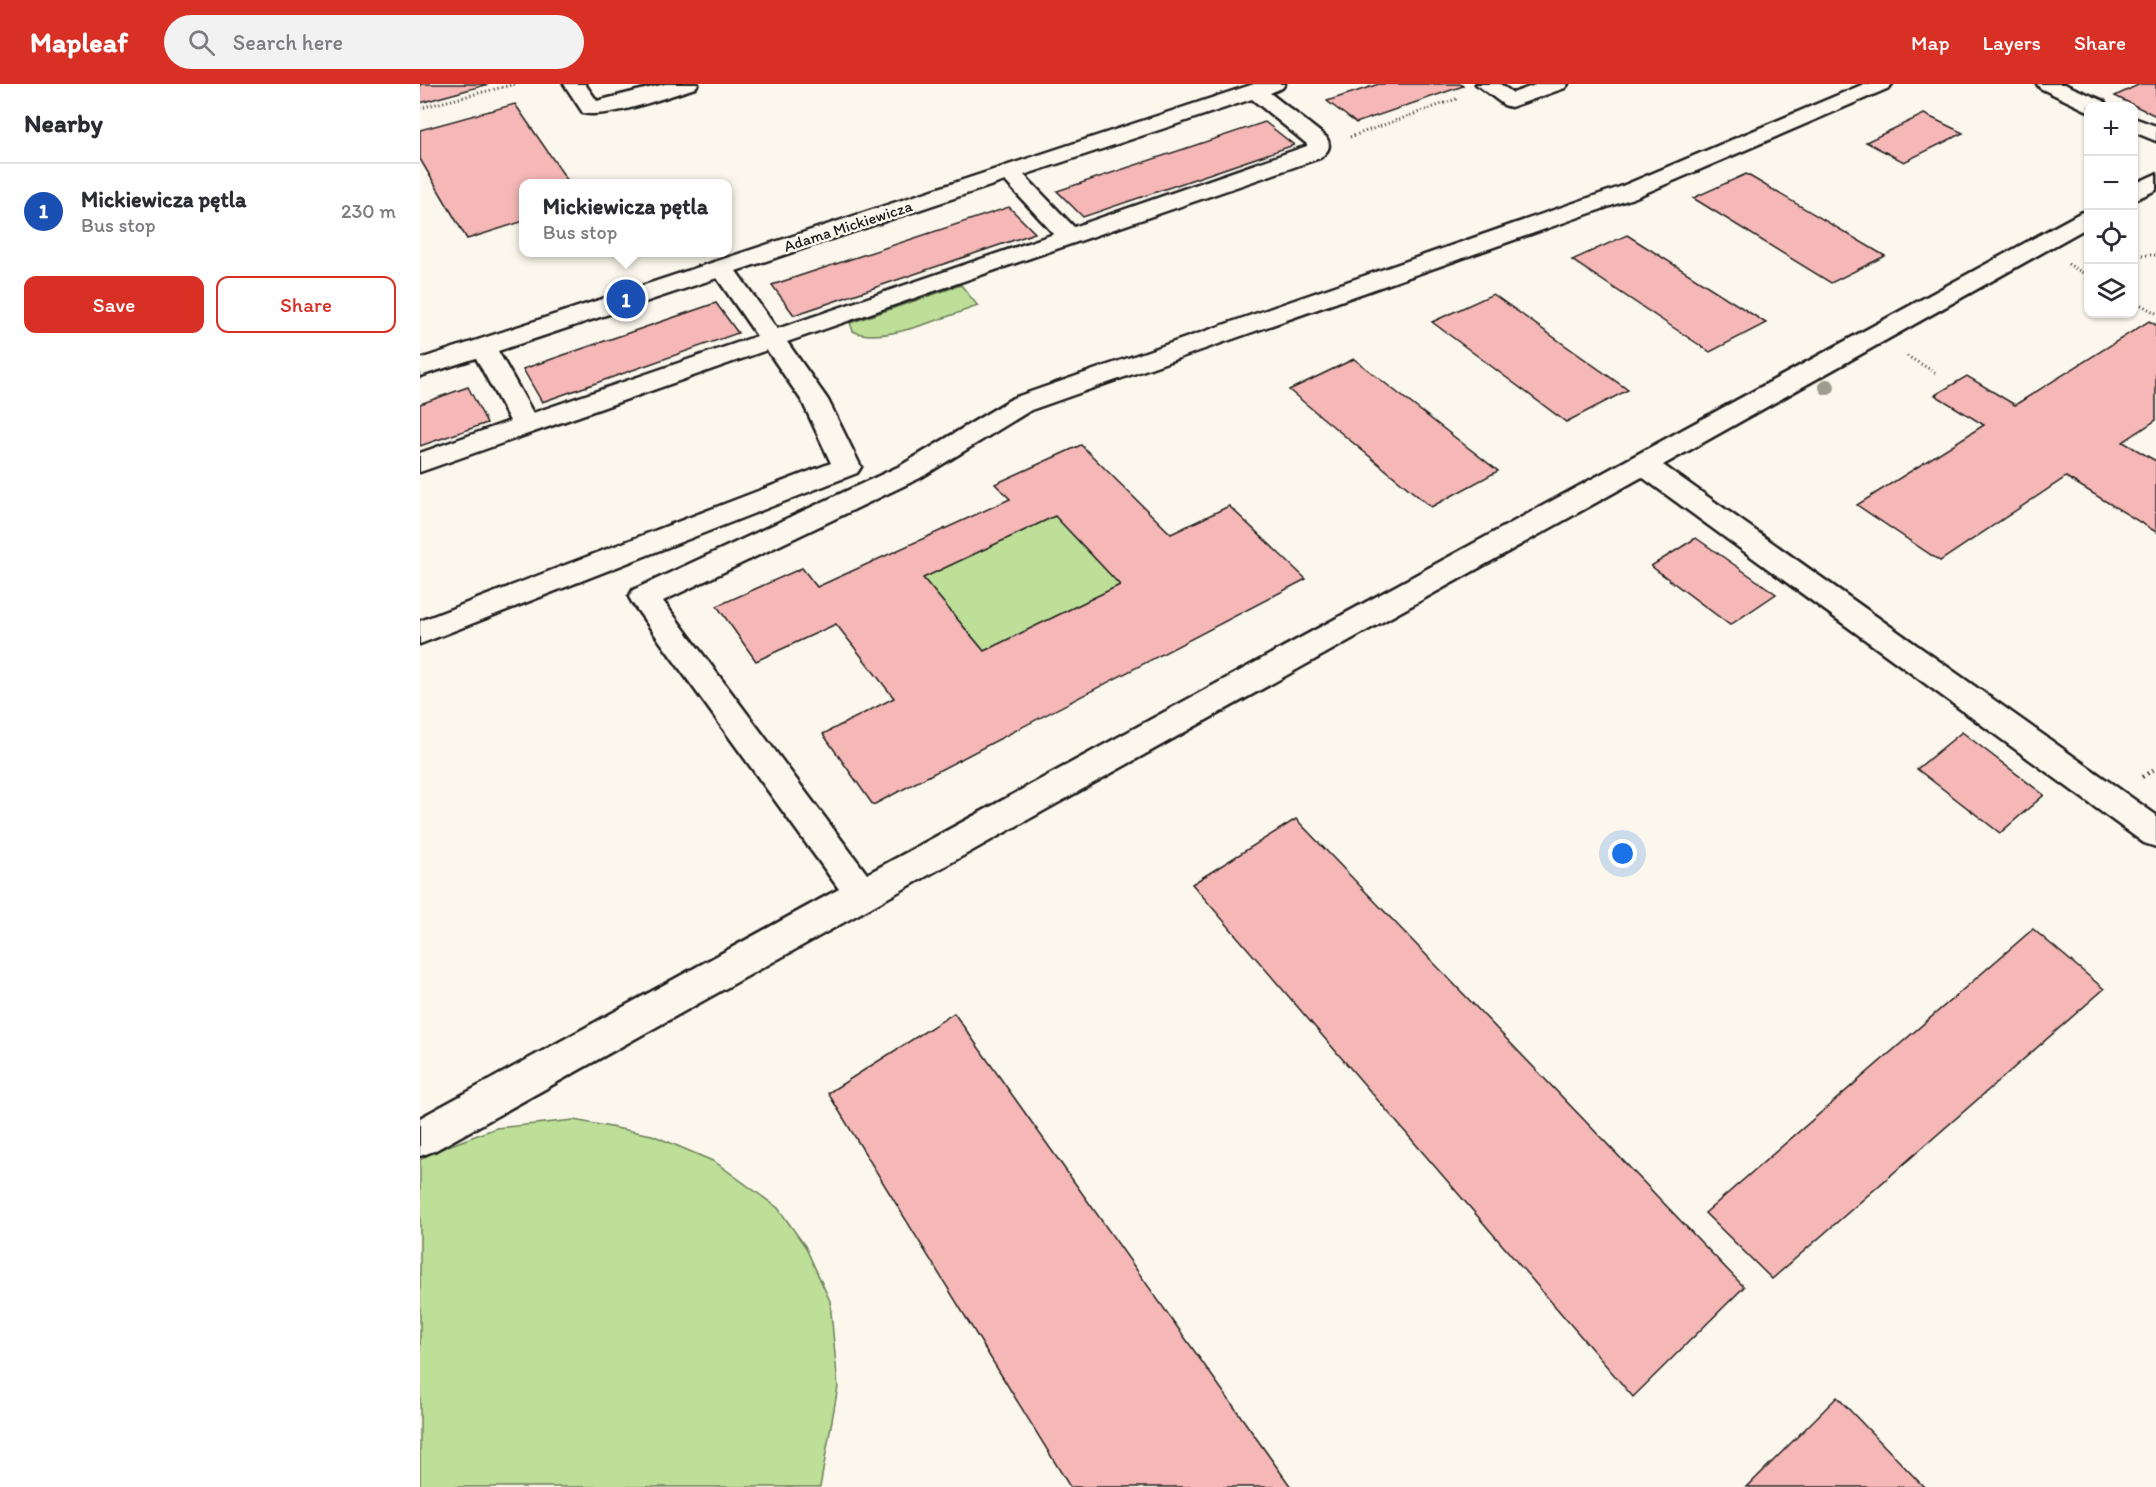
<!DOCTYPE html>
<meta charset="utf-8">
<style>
body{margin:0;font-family:Itim,sans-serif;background:#f2f2f3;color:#2b2b33}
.controls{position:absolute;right:18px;top:18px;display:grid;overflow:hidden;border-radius:12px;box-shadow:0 2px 4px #0004}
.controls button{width:54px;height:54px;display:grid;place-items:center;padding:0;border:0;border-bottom:2px solid #e1e1e2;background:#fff;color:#2b2b33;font:30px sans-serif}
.you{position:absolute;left:1203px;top:770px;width:21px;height:21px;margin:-15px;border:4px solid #fff;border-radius:50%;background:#1a73e8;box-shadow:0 0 0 9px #1a73e833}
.badge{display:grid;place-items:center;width:39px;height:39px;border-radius:50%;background:#d93025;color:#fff;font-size:20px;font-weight:700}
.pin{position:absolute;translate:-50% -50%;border:3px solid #fff;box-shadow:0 2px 6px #0006}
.popup{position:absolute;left:99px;top:95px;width:213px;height:78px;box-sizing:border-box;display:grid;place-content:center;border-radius:12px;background:#fff;filter:drop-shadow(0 2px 4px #0005);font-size:20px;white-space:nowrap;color:#7c7c81}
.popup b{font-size:22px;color:#2b2b33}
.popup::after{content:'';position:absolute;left:50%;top:100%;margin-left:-12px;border:12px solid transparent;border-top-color:#fff}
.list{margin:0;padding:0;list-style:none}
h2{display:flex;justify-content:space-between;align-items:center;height:78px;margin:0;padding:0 24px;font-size:26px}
h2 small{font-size:20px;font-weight:400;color:#7c7c81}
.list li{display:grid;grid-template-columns:39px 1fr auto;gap:18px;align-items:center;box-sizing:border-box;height:96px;padding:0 24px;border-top:2px solid #e1e1e2}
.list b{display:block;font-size:22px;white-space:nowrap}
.list p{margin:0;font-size:20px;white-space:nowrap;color:#7c7c81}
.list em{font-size:20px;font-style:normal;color:#7c7c81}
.actions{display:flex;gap:12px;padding:18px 24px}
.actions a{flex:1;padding:14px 0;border:2px solid #d93025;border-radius:12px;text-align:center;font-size:21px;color:#d93025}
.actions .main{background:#d93025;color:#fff}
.icon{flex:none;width:33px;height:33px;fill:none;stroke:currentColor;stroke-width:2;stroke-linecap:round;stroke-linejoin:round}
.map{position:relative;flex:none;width:1736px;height:1403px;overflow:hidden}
header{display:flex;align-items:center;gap:36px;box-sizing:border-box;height:84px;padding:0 30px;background:#d93025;color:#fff}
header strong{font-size:28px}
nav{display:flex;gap:33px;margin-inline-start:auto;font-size:21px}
.search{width:420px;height:54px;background:#f2f2f3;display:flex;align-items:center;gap:15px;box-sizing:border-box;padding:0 21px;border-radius:33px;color:#7c7c81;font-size:22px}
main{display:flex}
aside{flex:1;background:#fff}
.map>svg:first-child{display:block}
</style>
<header>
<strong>Mapleaf</strong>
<div class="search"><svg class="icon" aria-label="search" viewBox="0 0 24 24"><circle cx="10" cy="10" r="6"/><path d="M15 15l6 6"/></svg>Search here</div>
<nav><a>Map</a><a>Layers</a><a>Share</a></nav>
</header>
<main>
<aside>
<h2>Nearby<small></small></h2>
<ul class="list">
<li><span class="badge" style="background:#1a4fb4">1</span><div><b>Mickiewicza pętla</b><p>Bus stop</p></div><em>230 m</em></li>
</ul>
<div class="actions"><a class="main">Save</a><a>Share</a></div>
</aside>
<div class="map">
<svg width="1736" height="1403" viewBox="0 0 1736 1403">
<rect width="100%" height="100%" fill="#fbf7ec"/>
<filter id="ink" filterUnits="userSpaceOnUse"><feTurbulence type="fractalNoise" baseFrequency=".0167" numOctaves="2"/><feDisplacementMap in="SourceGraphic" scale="12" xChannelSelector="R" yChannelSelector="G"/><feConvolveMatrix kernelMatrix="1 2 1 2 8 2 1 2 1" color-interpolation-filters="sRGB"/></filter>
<g filter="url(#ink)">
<g fill="#bddf98" stroke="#6c7e5a" stroke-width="1.5">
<path d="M541,201L558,222C529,231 459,262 433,247L430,239Z"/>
<path d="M635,432L700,501L564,567L503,494Z"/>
<path d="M154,1036L232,1051L295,1078L358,1124L385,1162L410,1217L418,1303L400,1403H0V1076L15,1067L76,1044Z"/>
</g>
<g fill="#f5b8b6" stroke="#1c1c1c" stroke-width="1.5" fill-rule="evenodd">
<path d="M0,0H69L0,19Z"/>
<path d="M959,0H1040L1043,2L936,39L907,17Z"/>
<path d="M1720,0H1736V32L1695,12Z"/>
<path d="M95,20L150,100H104V137L47,155L0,75V46Z"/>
<path d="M1504,30L1543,49L1484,78L1446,58Z"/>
<path d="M845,38L874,61L663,133L637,107Z"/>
<path d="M1326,90L1465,172L1411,199L1273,114Z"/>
<path d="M589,123L615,149L374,231L352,201Z"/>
<path d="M1207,151L1346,239L1290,268L1152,176Z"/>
<path d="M1073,210L1208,306L1146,338L1012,238Z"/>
<path d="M296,219L318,249L122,318L103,285Z"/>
<path d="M1729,237L1736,241V336L1703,358L1736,377V448L1646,393L1520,477L1437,421L1564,341L1515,311L1547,292L1595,321Z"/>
<path d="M934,275L1078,387L1011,423L869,306Z"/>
<path d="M48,303L67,339L0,362V320Z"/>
<path d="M661,361L751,450L809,422L886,495L453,721L403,650L474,614L416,540L336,577L297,522L382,484L397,503L590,415L575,400ZM635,432L700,501L564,567L503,494Z"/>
<path d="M1276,454L1356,510L1310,541L1231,482Z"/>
<path d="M1542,648L1624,711L1580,749L1497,685Z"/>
<path d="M876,735L1324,1203L1213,1313L772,800Z"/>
<path d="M1613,845L1684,905L1352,1195L1285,1129Z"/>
<path d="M534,929L871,1403H650L408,1009Z"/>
<path d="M1417,1313L1504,1403H1327Z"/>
</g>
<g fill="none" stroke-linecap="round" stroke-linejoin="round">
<g stroke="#1c1c1c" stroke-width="5">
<g id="minor">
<path d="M144,0H165L177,17L245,0H278L275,4C249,12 188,35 163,29Z"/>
<path d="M834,0H865L862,4L850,9L906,53C912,62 908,68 900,74L367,258L408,316L441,383L437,389L0,560V537L411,379L382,317L347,266L0,388V369L90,337L56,274L0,292V275ZM832,15L887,60V62L654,143L604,91ZM585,97L634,150L357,245L316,187ZM297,194L337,252L113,329L78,267Z"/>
<path d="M1056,0H1080L1093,9L1118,0H1148L1145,4L1091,23L1084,21Z"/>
<path d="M1444,0H1472L1469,4L1216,113L611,326L500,394L243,517L447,790L1660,129L1668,127V143L1243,381L1736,731V763L1724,759L1222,393L14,1067L0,1072V1034L419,805L213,520L209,513L213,506L480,382L593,314L1200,103Z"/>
<path d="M1617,0H1644L1684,17L1687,22H1668V27L1620,4Z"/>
<path d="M1714,34L1736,42V57L1714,48Z"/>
<path d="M1736,90V106L1714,116V100Z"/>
</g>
</g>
<g stroke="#1c1c1c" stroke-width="3" stroke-dasharray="1 3" stroke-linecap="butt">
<path d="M0,24L95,0"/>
<path d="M930,53L1039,14"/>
<path d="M1714,171H1736"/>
<path d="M1648,180L1668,192"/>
<path d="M1714,217L1736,229"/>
<path d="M1487,272L1518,290"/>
</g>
<path stroke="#1c1c1c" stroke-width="4" stroke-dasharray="1.5 4.5" stroke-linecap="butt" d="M1722,693L1736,684"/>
<use href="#minor" fill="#fbf7ec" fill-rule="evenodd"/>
</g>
<circle fill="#9b9e8e" cx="1407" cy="303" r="8"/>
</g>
<g text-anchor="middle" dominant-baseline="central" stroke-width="5" stroke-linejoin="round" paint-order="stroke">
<g font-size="16" fill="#1c1c1c" stroke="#fbf7ec">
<text transform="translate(428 142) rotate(-18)">Adama Mickiewicza</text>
</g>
</g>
</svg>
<div class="controls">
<button>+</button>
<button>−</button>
<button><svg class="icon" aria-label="locate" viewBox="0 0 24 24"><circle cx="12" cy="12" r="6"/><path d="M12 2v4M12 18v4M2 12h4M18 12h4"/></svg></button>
<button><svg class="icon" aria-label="layers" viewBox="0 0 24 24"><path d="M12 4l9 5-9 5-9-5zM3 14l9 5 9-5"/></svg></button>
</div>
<div class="you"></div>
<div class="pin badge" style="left:206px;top:215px;background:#1a4fb4">1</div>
<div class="popup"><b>Mickiewicza pętla</b>Bus stop</div>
</div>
</main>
